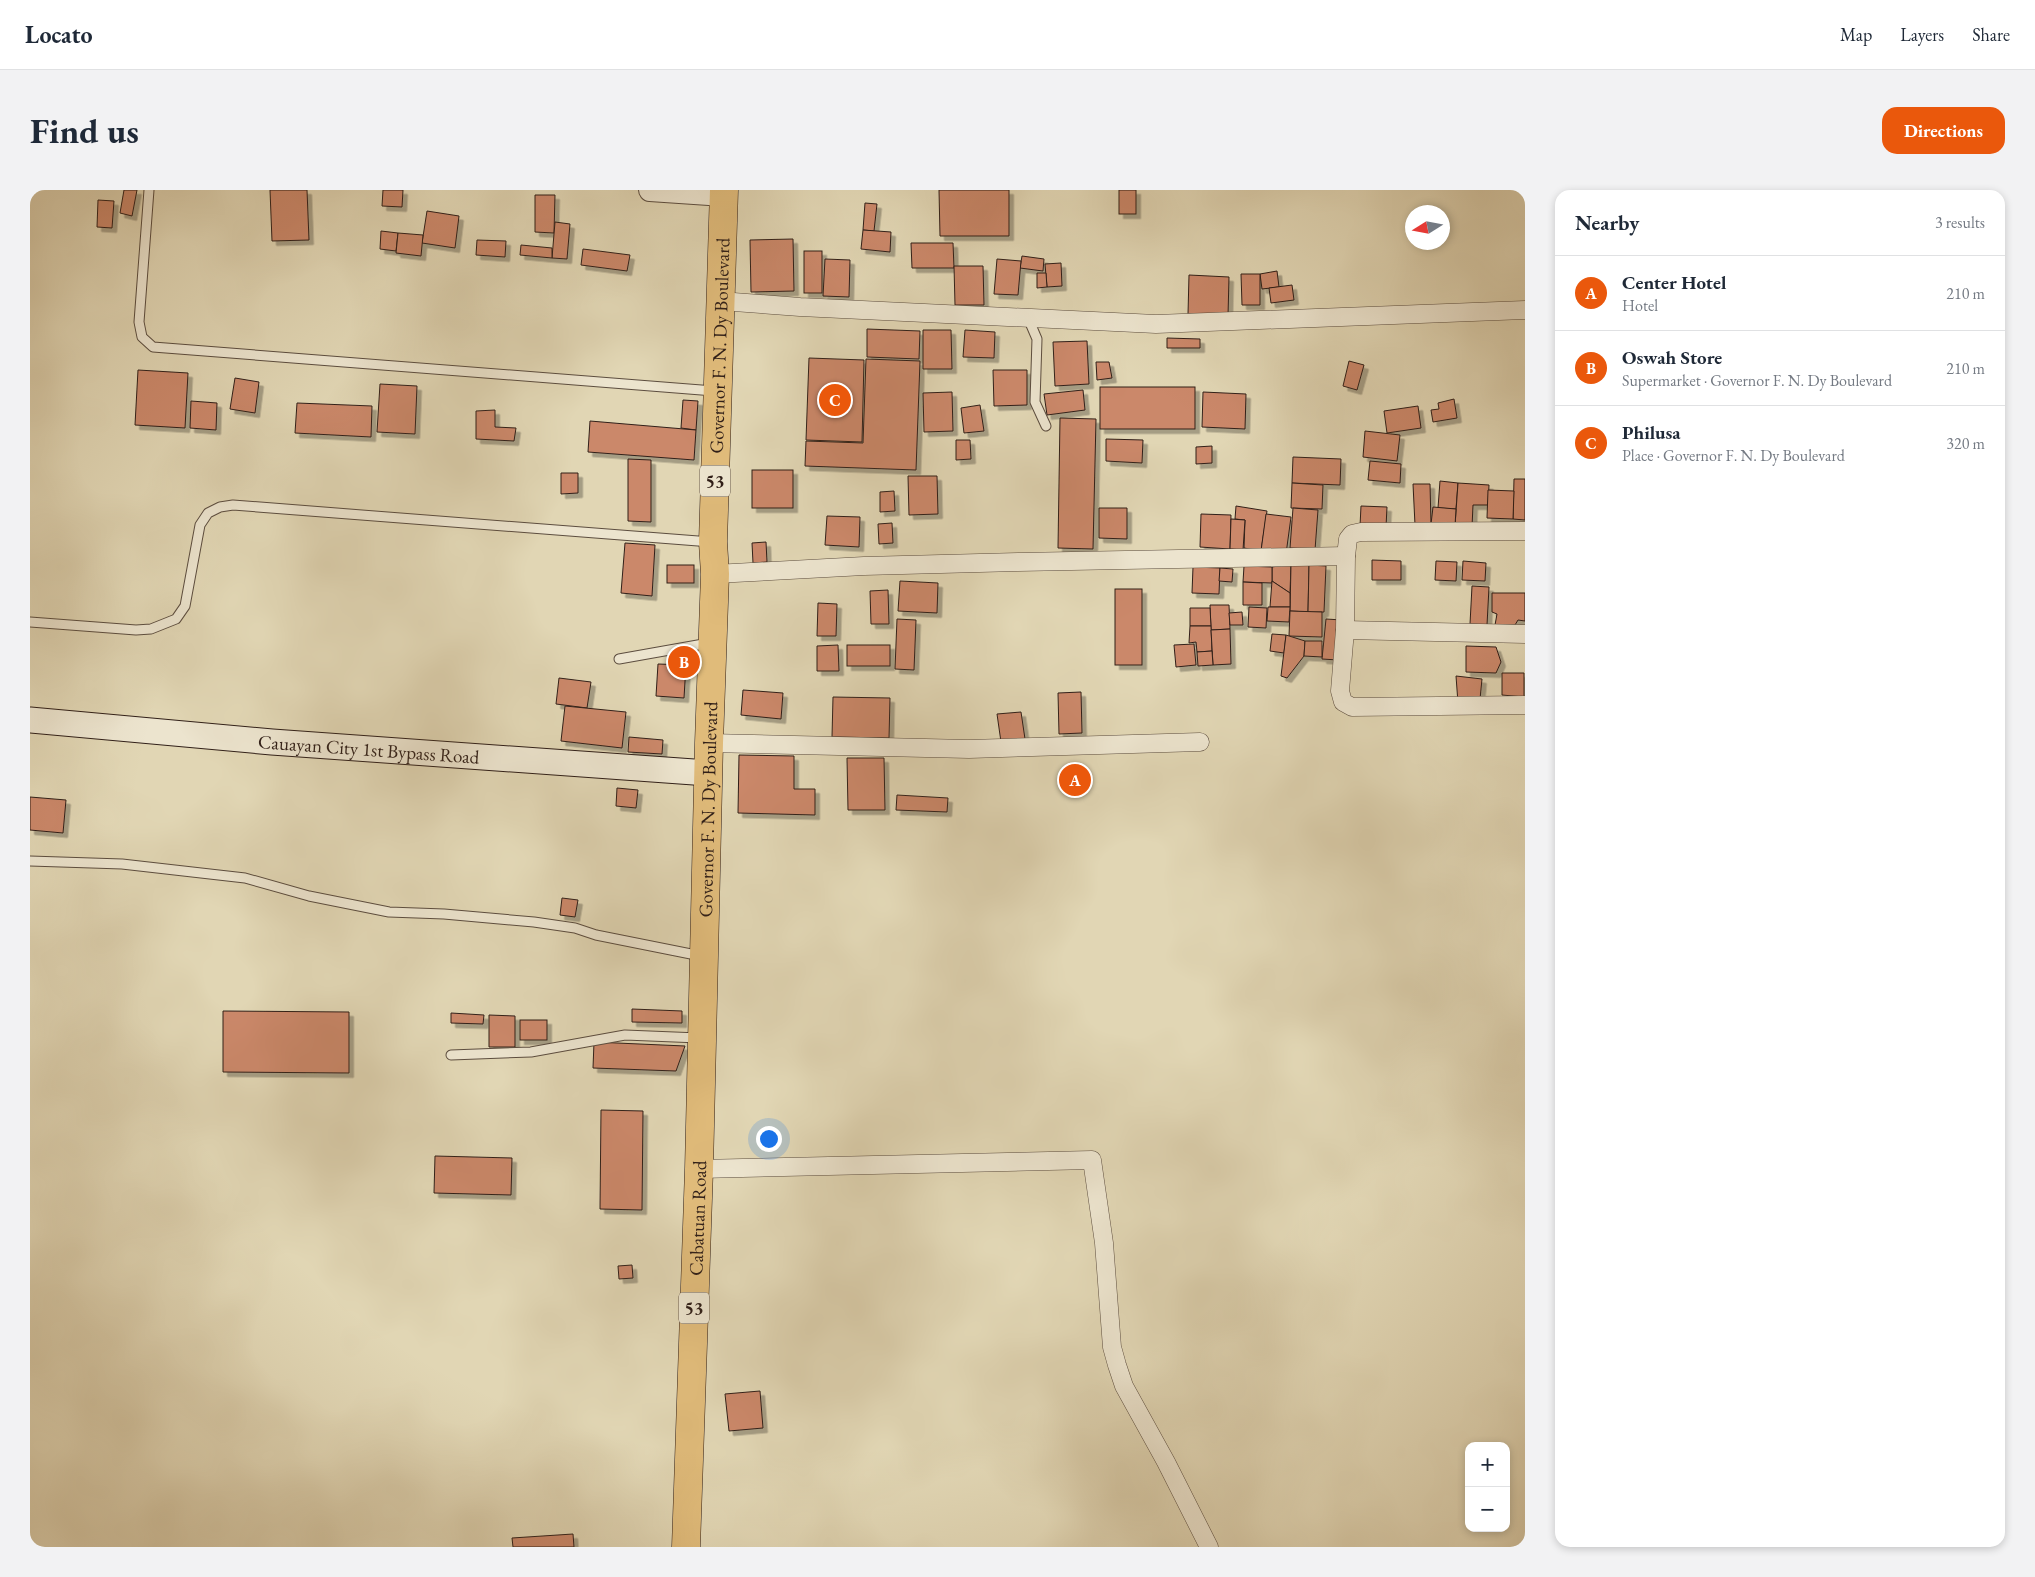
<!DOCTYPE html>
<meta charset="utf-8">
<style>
body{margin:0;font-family:"EB Garamond",serif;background:#f2f2f3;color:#1f2937}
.controls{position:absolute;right:15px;bottom:15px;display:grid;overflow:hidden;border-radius:10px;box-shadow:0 2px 8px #0003}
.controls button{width:45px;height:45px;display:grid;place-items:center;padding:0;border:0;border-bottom:1px solid #e0e1e3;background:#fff;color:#1f2937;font:25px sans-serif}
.compass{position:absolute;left:1375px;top:15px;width:45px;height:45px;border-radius:50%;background:#fff;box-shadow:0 2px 8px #0003;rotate:259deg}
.you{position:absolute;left:738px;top:948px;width:18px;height:18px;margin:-12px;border:4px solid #fff;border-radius:50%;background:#1a73e8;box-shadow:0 0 0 8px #1a73e833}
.badge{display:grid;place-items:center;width:32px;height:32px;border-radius:50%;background:#ea580c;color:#fff;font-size:16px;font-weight:700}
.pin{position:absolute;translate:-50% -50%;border:2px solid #fff;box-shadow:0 1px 5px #0006}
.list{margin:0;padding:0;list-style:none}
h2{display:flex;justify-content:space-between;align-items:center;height:65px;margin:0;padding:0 20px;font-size:21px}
h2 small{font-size:16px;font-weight:400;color:#747a83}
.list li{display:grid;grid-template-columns:32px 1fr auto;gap:15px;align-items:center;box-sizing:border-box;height:75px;padding:0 20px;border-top:1px solid #e0e1e3}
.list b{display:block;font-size:19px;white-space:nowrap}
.list p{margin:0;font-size:16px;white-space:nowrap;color:#747a83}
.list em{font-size:16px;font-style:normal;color:#747a83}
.map{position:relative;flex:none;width:1495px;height:1357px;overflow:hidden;border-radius:15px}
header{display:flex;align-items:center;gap:30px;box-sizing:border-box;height:70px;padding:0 25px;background:#fff;border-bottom:1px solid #e0e1e3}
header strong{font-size:24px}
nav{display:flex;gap:28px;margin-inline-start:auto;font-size:18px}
.intro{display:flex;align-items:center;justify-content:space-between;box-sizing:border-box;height:120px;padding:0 30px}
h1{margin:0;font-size:35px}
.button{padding:12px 22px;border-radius:15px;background:#ea580c;color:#fff;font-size:18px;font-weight:700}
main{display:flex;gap:30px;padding:0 30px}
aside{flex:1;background:#fff;border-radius:15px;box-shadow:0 2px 8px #0003}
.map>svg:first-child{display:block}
</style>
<header>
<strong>Locato</strong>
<nav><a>Map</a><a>Layers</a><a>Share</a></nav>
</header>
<div class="intro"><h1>Find us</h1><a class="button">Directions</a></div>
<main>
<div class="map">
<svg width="1495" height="1357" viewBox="0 0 1495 1357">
<defs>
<filter id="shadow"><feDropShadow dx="4.5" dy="4.5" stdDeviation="0" flood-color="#0004"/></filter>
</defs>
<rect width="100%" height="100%" fill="#e1d6b4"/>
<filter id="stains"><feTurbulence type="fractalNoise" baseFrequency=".004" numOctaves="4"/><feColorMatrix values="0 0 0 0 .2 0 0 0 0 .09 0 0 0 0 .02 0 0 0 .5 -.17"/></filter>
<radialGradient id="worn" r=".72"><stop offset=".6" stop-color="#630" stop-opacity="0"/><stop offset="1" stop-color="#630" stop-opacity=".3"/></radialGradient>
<g fill="#cb886b" stroke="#301f18" filter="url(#shadow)">
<path d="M94,0H107L102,26L90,23Z"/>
<path d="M240,0H277L279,50L242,51Z"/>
<path d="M353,0H373L372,17L352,16Z"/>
<path d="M909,0H979V46H910Z"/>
<rect x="1089" y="0" width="17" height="24"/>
<path d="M505,5H525L524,43L505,42Z"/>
<path d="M68,10L84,11L82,38L67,37Z"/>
<path d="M835,13L847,14L844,41L833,40Z"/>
<path d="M397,21L429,26L425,58L392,53Z"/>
<path d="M525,32L540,34L537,69L522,68Z"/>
<path d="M833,40L861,42L860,62L831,59Z"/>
<path d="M351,41L368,43L366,61L350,59Z"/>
<path d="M368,43L393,45L391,66L366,63Z"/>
<path d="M763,49L764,101L721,102L720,50Z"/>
<path d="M447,50L476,51L475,67L446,65Z"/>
<path d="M881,53H923L924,78H882Z"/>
<path d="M491,55L522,58V68L490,65Z"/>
<path d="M553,59L600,65L597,81L551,75Z"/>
<rect x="774" y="61" width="18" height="42"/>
<path d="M992,66L1014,69L1013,81L990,78Z"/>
<path d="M795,69L820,70L819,107L793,106Z"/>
<path d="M967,69L991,71L988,105L964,104Z"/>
<path d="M1031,73L1032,96L1017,97L1015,74Z"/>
<path d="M924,76H953L954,115H925Z"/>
<path d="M1247,81L1249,97L1232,99L1230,84Z"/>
<path d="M1007,83H1016L1017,97L1007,98Z"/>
<path d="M1211,84H1230V115H1212Z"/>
<path d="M1159,85L1199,87L1198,126L1158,124Z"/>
<path d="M1262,95L1264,110L1241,113L1239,98Z"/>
<path d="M837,139L890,141L889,169L837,167Z"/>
<path d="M893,140H921L922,179H893Z"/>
<path d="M935,140L965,142L964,168L933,167Z"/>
<path d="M1137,148L1170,149V158H1137Z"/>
<path d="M1057,151L1059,194L1025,196L1023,152Z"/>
<path d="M779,168L834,170L832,252L776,250Z"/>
<path d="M836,169L890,171L886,280L775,276L776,251L833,253Z"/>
<path d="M1319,171L1334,175L1327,200L1313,196Z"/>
<path d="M1066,172H1079L1082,188L1067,190Z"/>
<path d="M108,180L158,183L155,238L105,235Z"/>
<path d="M963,180H997V215L964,216Z"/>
<path d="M205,188L229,192L225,223L200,219Z"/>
<path d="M350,194L387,196L385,244L347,242Z"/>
<rect x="1070" y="197" width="95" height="42"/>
<path d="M1053,200L1055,220L1017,225L1014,204Z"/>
<path d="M922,202L923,241L894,242L893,203Z"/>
<path d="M1173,202L1216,204L1215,239L1172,237Z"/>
<path d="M1424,209L1427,228L1403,232L1401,220L1409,219L1408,213Z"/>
<path d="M653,210L668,211L666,240L651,238Z"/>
<path d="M161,211L187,213L186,240L160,238Z"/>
<path d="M267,213L342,216L341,247L265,243Z"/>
<path d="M950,215L954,241L934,243L931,218Z"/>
<path d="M1388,216L1391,238L1357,243L1354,221Z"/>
<path d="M465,220V237L486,238L484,251L446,249V221Z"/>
<path d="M1030,228L1066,229L1063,359L1028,358Z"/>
<path d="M560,231L666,240L664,270L558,262Z"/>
<path d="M1335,241L1370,245L1367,271L1333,267Z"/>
<path d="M1076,249L1113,250L1112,273L1076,271Z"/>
<path d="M926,250H940L941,269L926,270Z"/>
<path d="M1182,256V273L1166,274V257Z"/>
<path d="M1263,267L1311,269L1310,295L1262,293Z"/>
<path d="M598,269L621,270V332L598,331Z"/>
<path d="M1340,271L1371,274L1370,293L1338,290Z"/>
<rect x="722" y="280" width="41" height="38"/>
<path d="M531,283H548V303L531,304Z"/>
<path d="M878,286H907L908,324L879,325Z"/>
<path d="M1484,289H1495V330L1483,329Z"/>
<path d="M1410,291L1428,293L1426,319L1408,318Z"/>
<path d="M1262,293L1293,295L1292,319L1261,318Z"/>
<path d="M1428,293L1459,295L1458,315H1443L1442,337L1425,336Z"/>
<path d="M1383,294H1400L1401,334L1385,335Z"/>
<path d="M1458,300L1484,301L1483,329L1457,328Z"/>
<path d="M864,301L865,321L850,322V302Z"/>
<path d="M1206,316L1237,321L1231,361L1214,358L1215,330L1205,329Z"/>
<path d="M1331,316L1357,317L1356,337L1330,336Z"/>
<path d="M1403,317L1426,319L1425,336L1401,334Z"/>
<path d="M1069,318H1097V349L1069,348Z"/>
<path d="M1263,318L1288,320L1285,360L1260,358Z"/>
<path d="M1171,324L1201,325L1200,359L1170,357Z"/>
<path d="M1236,324L1261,327L1256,364L1231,361Z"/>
<path d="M797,326L830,327L829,357L795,355Z"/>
<path d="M1201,329L1215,330L1213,360L1200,359Z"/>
<path d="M862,333L863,353L849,354L848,334Z"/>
<path d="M736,352L737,372L723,373L722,353Z"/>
<path d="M595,353L625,355L622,406L591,403Z"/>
<path d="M1342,370L1371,371V390H1342Z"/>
<path d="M1406,371L1427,372L1426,391L1405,390Z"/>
<path d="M1433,371L1456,373L1455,391L1432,390Z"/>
<path d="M1261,374L1260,403L1242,391V377Z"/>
<path d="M1261,374L1279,375L1278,422L1260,421Z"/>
<rect x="637" y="375" width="27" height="18"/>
<path d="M1279,375L1296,376L1294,422H1278Z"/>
<path d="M1214,376L1242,377V393L1213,392Z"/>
<path d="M1163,377L1190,378L1189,404L1162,403Z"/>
<path d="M1190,378L1203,379L1202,392L1189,391Z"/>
<path d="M870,391L908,393L907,423L868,421Z"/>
<path d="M1242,391L1260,403V417H1240Z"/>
<path d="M1213,392L1232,393V415H1213Z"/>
<path d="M1442,396L1459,397L1457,435L1440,434Z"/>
<rect x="1085" y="399" width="27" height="76"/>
<path d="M858,400L859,434H841L840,401Z"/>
<path d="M1462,403H1495V431L1488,430L1485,435H1465L1467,424L1462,422Z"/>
<path d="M788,413L807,414L806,446H787Z"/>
<path d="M1180,415H1199L1200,439L1181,440Z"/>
<path d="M1219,417L1237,418L1236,438L1218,437Z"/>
<path d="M1238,417H1260L1259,432L1237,431Z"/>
<path d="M1160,418H1180L1181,436H1160Z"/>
<path d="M1260,421L1292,422V447L1259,446Z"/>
<path d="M1212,422L1213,435H1200L1199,423Z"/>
<path d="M867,429L886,430L884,480L865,479Z"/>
<path d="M1296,429L1312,430L1308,470L1292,469Z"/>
<path d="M1160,436H1181L1182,461L1167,462L1166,452L1159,453Z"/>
<path d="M1200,439L1201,474L1183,475L1181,440Z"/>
<path d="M1242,444L1256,445L1254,463L1240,461Z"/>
<path d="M1256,445L1275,451L1274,466L1257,488L1251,486Z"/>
<path d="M1275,451H1292V467L1274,466Z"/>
<path d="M1164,454L1166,475L1146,477L1144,455Z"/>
<path d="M808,455L809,481H787V456Z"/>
<rect x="817" y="455" width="43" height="21"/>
<path d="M1436,456L1466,457L1471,472L1466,483L1436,482Z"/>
<path d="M1182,461L1183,475L1168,476L1167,462Z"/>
<path d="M628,474L656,475L654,508L626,506Z"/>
<path d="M1472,483H1494V507L1472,505Z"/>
<path d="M1426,486L1452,489L1450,509L1428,513Z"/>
<path d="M529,488L561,492L557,518L526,514Z"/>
<path d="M713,500L753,503L751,529L711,525Z"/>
<path d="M1051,502L1052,543L1029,544L1028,503Z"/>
<path d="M803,507L860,508L859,548L802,547Z"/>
<path d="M535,516L596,522L592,558L531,551Z"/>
<path d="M991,522L995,549L971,552L967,524Z"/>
<path d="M599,547L633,550L632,564L598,562Z"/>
<path d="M709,565L764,566V599H785V625L708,623Z"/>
<path d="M817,568H854L855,620H818Z"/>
<path d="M587,598L608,600L606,618L586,616Z"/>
<path d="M867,605L918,608L917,622L866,620Z"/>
<path d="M0,607L36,610L33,643L0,640Z"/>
<path d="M532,708L548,710L545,727L530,725Z"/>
<path d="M602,819L652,821V833L602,832Z"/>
<path d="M193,821L319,822V883L193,882Z"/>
<path d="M421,823L454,825L453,834L421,833Z"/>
<path d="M459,825L485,826V857H459Z"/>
<rect x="490" y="830" width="27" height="20"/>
<path d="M564,852L655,856L646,881L563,878Z"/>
<path d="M571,920L613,921L612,1020L570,1019Z"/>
<path d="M405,966L482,968L481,1005L404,1003Z"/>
<path d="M602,1075L603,1088L589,1089L588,1076Z"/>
<path d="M730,1201L733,1238L699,1241L695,1204Z"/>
<path d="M543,1344L544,1357H483L482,1348Z"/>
</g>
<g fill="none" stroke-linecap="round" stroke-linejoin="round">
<g stroke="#5c4d3f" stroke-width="11">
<g id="service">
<path d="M119,0L109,132L112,147L123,157L684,201"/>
<path d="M998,128L1007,149L1005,212L1016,236"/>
<path d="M0,432L106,440L121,439L146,429L155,416L170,335L178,323L190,317L203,315L681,352"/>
<path d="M589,469L679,453"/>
<path d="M0,671L92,674L215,688L279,706L359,722L414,724L504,732L545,738L566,745L671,766"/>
<path d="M421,865L501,862L595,845L669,848"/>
</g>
</g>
<g stroke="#5c4d3f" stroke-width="19">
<g id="minor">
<path d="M690,111L770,117L1126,134L1495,120"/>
<path d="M1495,341L1331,342L1322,344L1318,349L1316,366L1315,440L1310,501L1313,512L1322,517L1495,515"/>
<path d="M685,384L834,376L988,372L1316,366"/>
<path d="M1315,440L1495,444"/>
<path d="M679,553L939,559L1170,552"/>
<path d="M669,979L1062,970L1074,1053L1082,1157L1087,1175L1094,1196L1136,1272L1179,1357"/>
</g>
</g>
<g stroke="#5c4d3f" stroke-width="24">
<path id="tertiary" d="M620,0L694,5"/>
</g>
<g stroke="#301f18" stroke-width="27">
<g id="secondary">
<path id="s1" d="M0,530L242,552L678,583"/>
</g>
</g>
<g stroke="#301f18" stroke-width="29">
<g id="trunk">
<path id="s2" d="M656,1357L669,979L679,553L685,384L683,352L694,0"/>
</g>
</g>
<use href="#service" stroke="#ece4ce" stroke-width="9"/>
<use href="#minor" stroke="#ece4ce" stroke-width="18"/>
<use href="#tertiary" stroke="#ece4ce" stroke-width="22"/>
<use href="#secondary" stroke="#ece4ce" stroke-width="25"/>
<use href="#trunk" stroke="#e0bb7a" stroke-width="28"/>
</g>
<g text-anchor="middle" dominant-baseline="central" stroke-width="4" stroke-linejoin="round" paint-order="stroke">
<g fill="#ece4ce" stroke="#685a4f" stroke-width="1">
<rect x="670" y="275.5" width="30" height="31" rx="4"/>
<rect x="649" y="1102.5" width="30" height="31" rx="4"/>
</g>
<g font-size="18" font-weight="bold" fill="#301f18">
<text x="685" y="291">53</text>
<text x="664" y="1118">53</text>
</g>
<g font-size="19" fill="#301f18" stroke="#ece4ce">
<text stroke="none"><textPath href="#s2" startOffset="1202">Governor F. N. Dy Boulevard</textPath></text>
<text stroke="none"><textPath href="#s1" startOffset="340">Cauayan City 1st Bypass Road</textPath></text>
<text stroke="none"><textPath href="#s2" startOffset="738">Governor F. N. Dy Boulevard</textPath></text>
<text stroke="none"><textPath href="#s2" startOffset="329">Cabatuan Road</textPath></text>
</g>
</g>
<rect width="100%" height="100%" filter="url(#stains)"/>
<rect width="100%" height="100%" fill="url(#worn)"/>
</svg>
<div class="controls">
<button>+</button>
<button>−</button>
</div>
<svg class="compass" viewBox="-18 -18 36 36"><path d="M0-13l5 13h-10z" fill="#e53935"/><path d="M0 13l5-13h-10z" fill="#747a83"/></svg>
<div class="you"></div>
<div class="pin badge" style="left:1045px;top:590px">A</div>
<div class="pin badge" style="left:654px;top:472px">B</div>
<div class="pin badge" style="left:805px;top:210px">C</div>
</div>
<aside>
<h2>Nearby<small>3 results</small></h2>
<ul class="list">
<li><span class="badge">A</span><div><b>Center Hotel</b><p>Hotel</p></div><em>210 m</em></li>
<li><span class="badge">B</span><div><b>Oswah Store</b><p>Supermarket · Governor F. N. Dy Boulevard</p></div><em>210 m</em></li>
<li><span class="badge">C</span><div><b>Philusa</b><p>Place · Governor F. N. Dy Boulevard</p></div><em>320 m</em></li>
</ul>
</aside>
</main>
